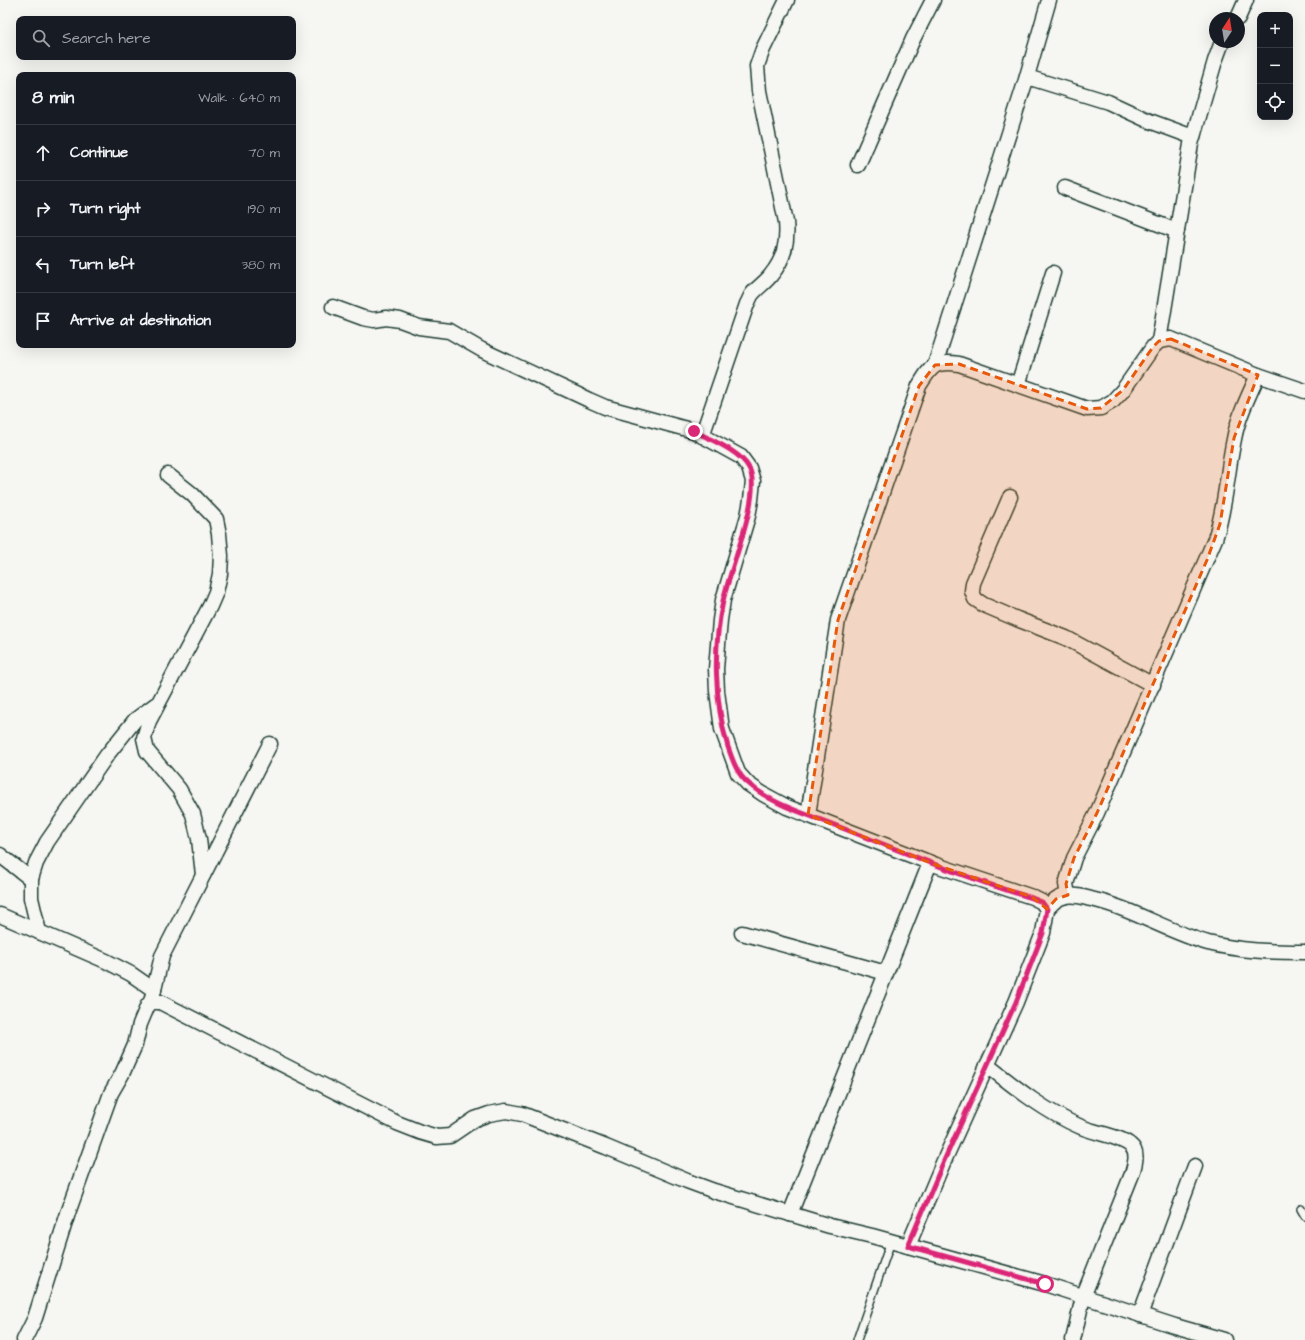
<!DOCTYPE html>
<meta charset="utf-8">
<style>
body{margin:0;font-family:"Architects Daughter",sans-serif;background:#20242c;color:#f1f3f6}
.controls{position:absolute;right:12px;top:12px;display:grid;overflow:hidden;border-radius:8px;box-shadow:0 4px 16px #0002}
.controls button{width:36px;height:36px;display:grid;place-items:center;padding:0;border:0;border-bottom:1px solid #363941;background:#171b24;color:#f1f3f6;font:20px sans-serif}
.compass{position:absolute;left:1209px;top:12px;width:36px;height:36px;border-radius:50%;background:#171b24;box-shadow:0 4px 16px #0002;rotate:12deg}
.stop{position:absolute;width:12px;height:12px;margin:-9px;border:3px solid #db2777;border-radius:50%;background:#fff}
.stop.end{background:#db2777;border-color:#fff;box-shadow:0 1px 4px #0008}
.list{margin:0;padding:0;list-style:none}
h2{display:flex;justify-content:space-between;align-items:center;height:52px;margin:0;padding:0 16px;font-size:17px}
h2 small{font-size:13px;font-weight:400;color:#9ea1a6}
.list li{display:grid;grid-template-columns:26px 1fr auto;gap:12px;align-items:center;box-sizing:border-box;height:56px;padding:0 16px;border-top:1px solid #363941}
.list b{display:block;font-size:15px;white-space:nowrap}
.list em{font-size:13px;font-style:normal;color:#9ea1a6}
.icon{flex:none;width:22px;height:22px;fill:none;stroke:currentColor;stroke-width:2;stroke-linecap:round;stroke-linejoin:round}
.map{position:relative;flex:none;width:1305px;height:1340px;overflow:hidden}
.search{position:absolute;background:#171b24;box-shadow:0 4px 16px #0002;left:16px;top:16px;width:280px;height:44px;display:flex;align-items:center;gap:10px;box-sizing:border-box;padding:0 14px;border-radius:8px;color:#9ea1a6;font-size:15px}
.panel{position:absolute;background:#171b24;box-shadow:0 4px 16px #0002;left:16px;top:72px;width:280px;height:276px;border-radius:8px}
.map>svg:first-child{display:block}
</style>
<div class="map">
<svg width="1305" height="1340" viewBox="0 0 1305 1340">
<rect width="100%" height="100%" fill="#f6f6f2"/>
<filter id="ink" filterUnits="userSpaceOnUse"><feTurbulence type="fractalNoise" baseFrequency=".025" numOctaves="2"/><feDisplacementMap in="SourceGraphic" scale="8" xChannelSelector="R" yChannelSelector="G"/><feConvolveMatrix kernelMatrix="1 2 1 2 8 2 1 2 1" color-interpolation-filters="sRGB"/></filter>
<g filter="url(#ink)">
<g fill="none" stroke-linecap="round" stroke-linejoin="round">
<g stroke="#1f3d34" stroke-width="10">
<g id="lane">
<path d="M1301,1209L1305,1216"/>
<path d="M857,1340L891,1241"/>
</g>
</g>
<g stroke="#1f3d34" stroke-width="17">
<g id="street">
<path d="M1238,18L1246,0"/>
<path d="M1027,77L1108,102L1147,120L1193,137"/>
<path d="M858,165L913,39L933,0"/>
<path d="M1065,188L1177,231"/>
<path d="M333,307L363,318L374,320L386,318L400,320L419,327L449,331L482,350L589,400L605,407L694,431L741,457L749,468L753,481L751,500L748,516L723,600L720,620L716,669L717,691L722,729L738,773L748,784L763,794L787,807L936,865L1032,897L1042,902L1047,909L1043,933L1016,1002L943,1163L908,1246"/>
<path d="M1159,341L1191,144L1215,61L1222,42"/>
<path d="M935,365L1025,83L1049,0"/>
<path d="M1018,385L1053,273"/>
<path d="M702,436L747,304C749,301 750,296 753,293C758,287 766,282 771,275C784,259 788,243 786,222L759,91L757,66L763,49L787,0"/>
<path d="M168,475L192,494L216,519L219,534L221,556L220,574L216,592L210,606L149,721L144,738L147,751L179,789L193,814L199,839L203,875"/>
<path d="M1010,497L973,583L972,591L975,599L984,605L1017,619L1066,638L1153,685"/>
<path d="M808,815L838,620L919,386C931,366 935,360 959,364L1087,409L1101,408L1113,401L1123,390L1153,347L1159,341L1171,339L1258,375L1305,391"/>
<path d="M0,855L31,879"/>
<path d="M1068,895L1066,884L1074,858L1097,813L1215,539C1226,506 1227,472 1234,439C1238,417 1249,395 1258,375"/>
<path d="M1047,909C1053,902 1058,897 1067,896C1075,894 1083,897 1091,899C1132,908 1168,932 1208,943C1240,951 1272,952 1305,952"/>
<path d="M0,915L106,961L131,974L154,990"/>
<path d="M39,932L31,898V879L36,863L47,842L107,755L135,720L155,705"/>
<path d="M742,933L886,973"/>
<path d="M151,1002L162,956L270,744"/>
<path d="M987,1065C1017,1089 1046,1112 1081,1127C1095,1133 1120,1136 1130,1145C1139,1152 1135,1164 1132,1174L1083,1297L1073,1340"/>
<path d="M790,1214L930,863"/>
<path d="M1140,1315L1195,1166"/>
<path d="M24,1340L35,1318L68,1213L111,1093L122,1074L135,1045L140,1024L148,1005L151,1002H160L397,1123L420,1132L437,1137L450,1136L475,1119L489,1114L506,1111L522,1114L606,1147L687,1181L714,1191L830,1226L872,1236L1045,1284L1175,1326L1224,1340"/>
</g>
</g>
<use href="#lane" stroke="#f6f6f2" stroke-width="7"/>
<use href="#street" stroke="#f6f6f2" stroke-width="14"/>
</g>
</g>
<g fill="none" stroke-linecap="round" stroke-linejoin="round" filter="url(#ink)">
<path stroke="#db2777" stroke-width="5" d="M694,431C711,440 740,451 749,468C763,493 729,571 723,601C713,647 714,701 728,747C733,761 737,774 748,783C772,805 807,814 837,826C901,851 965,878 1032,898L1042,902L1047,909L1043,933L1016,1002L943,1163L908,1246L1045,1284"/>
</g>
<path fill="#e8590c" fill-opacity="0.2" stroke="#e8590c" stroke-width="3" stroke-dasharray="8 5" stroke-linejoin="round" d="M1171,339L1258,375L1234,438L1220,524L1207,560L1097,813L1074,858L1066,884L1068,895L1056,899L1047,909L1032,897L936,865L808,815L838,620L919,386L935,365L959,364L1087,409L1101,408L1123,390L1153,347L1159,341Z"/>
</svg>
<div class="controls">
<button>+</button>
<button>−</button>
<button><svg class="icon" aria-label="locate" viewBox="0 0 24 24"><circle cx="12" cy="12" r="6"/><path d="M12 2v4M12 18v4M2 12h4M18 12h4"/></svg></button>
</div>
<svg class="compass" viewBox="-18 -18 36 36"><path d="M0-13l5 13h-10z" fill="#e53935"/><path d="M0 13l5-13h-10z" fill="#9ea1a6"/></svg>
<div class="stop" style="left:1045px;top:1284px"></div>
<div class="stop end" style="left:694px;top:431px"></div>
<div class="search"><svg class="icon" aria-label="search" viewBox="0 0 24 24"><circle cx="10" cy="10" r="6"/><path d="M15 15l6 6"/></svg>Search here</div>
<section class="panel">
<h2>8 min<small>Walk · 640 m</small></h2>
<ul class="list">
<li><svg class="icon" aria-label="ahead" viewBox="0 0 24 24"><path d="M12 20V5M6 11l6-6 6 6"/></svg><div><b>Continue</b></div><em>70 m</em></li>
<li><svg class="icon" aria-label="right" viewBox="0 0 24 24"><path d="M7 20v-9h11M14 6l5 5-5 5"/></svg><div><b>Turn right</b></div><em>190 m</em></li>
<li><svg class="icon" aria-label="left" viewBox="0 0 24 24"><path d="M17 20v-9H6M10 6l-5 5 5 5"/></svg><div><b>Turn left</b></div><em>380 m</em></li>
<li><svg class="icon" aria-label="arrive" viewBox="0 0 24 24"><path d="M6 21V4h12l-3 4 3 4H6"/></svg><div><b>Arrive at destination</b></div></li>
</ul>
</section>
</div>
